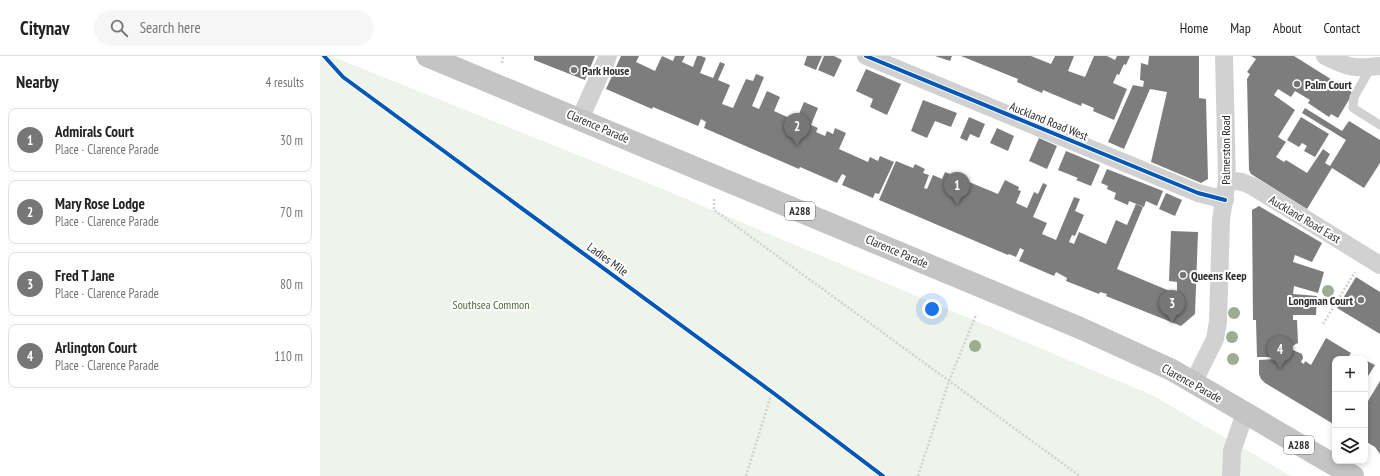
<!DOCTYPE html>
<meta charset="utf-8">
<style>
body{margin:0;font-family:"PT Sans Narrow",sans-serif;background:#f6f6f6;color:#222}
.controls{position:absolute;right:12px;bottom:12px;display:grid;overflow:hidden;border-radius:8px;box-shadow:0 2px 6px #0003}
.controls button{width:36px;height:36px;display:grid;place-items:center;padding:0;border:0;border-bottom:1px solid #e0e0e0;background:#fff;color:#222;font:20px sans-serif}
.you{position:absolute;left:612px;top:253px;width:14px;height:14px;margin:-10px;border:3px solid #fff;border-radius:50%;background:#1a73e8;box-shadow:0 0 0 6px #1a73e833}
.badge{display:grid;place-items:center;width:26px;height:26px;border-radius:50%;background:#767676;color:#fff;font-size:13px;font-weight:700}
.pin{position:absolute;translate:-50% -33px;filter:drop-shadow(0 1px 2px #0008)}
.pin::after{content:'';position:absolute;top:21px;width:14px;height:12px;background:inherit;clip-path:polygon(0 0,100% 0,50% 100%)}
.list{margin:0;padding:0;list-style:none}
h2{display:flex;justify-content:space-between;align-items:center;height:52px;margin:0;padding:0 16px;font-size:17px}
h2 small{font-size:13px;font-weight:400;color:#767676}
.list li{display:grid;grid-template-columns:26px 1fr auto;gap:12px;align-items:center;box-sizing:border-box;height:64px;margin:0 8px 8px;padding:0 8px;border:1px solid #e0e0e0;border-radius:8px}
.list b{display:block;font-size:15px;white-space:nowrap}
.list p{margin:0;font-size:13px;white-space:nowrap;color:#767676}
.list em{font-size:13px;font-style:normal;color:#767676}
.icon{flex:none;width:22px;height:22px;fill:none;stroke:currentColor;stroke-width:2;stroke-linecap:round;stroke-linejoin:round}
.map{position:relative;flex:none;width:1060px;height:420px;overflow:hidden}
header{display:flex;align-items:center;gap:24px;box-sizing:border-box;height:56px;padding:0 20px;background:#fff;border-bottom:1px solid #e0e0e0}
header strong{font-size:19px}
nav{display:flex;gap:22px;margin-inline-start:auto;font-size:14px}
.search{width:280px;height:36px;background:#f6f6f6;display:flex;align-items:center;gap:10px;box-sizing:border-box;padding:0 14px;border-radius:22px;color:#767676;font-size:15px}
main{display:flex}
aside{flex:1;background:#fff}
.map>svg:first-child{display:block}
</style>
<header>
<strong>Citynav</strong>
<div class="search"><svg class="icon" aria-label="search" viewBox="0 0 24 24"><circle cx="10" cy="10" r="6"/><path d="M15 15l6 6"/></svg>Search here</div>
<nav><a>Home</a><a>Map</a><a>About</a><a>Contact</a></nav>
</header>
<main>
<aside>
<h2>Nearby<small>4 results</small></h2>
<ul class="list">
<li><span class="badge">1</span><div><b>Admirals Court</b><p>Place · Clarence Parade</p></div><em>30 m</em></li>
<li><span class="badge">2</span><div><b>Mary Rose Lodge</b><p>Place · Clarence Parade</p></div><em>70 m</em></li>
<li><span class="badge">3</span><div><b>Fred T Jane</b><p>Place · Clarence Parade</p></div><em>80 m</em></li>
<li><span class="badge">4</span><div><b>Arlington Court</b><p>Place · Clarence Parade</p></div><em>110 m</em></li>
</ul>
</aside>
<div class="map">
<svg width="1060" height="420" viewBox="0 0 1060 420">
<rect width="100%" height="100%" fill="#fff"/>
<path fill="#eff4ea" d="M0,0H11L340,132L834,340L971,420H0Z"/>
<g fill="#7d7d7d">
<path d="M214,0H275L265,24L214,4Z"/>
<path d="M301,0H319L316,6L335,15L342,0L353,5L355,0H365L362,6L373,11L377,0H381L386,2L380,17L393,22L400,6L405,8L398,24L410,29L402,48L413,52L426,23L433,25L436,18L444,21L432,50L439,53L447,35L460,41L454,55L476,65L484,46L498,52L491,69L498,72L496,76L505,80L507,75L513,78L515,72L526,77L519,93L548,106L550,101L558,105L560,100L574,106L559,138L555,137L553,142L522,129L526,120L522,118L517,127L480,111L479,113L384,72L386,66L381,63L378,70L333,51L332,53L286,33Z"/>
<path d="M487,0H502L496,14L484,9Z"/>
<path d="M504,0H514L522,4L514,21L498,14Z"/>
<path d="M615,0H632L630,5Z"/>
<path d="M641,0H711L731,8L735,0H754L748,15L765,21L774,0H787L795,4L797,0H810L806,9L804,8L799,19L797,18L793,27L807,33L794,64L773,55L774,52L762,47L761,50L723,34L722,37L697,26L698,23Z"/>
<path d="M829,0H879V42L886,43L888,123L881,127L831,106L847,36L830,33L804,93L788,86L813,29L823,31L824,25L820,24L821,7L828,9Z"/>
<path d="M931,0H974L1033,37L1018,62L1011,58L1009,61L988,47L990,44L975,35L971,41L958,33L954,39L975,54L958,81L966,86L956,101L964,106L966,104L987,117L1003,93L1010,98L1005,107L1010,110L1026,84L982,57L985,52L1022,75L1029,65L1060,84V107L1044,132L1012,112L987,153L931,118L929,114L927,23L930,18L927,16L936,3Z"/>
<path d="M546,13L581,28L567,59L550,51L553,43L536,35Z"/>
<path d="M603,44L637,57L631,71L615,65L607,82L591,75Z"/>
<path d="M649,61L665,68L659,82L650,78L647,85L640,82Z"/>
<path d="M981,61L1009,78L995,101L984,95L987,90L982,87L979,91L967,84Z"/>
<path d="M677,72L694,80L688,95L670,87Z"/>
<path d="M719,82L737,90L727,113L709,105Z"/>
<path d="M746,95L780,109L771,130L756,124L758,122L738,114Z"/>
<path d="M576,105L593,112L595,108L605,113L603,117L609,119L604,132L607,133L613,119L622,123L625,116L678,138L685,124L699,131L698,134L701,135L696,147L707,152L714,136L718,138L723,127L727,129L713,161L727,167L722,178L736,184L754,141L760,143L755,155L764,159L755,180L752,179L749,186L754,188L759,176L786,188L796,164L807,169L816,148L823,151L797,213L857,238V226L849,225L851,175L878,176L875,258L861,270L786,240L787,238L780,236L779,238L746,225L747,222L736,216L734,220L699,205L704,194L700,192L696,201L689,198L688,199L559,144Z"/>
<path d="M787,113L843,135L837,150L826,145L824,151L809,145L808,149L794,143L796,137L787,133L788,130L781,127Z"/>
<path d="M846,137L862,144L855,160L839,153Z"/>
<path d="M939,150L1002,187L992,206L975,199L973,206L1004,216L998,237L974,230L973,238L997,240L996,259H973V264H977L978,287L951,301H937L936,264H933L932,154Z"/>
<path d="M1036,221L1060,236V278L1017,252Z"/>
<path d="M1006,282L1031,297L1027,303H1015V369L945,327L941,323L939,318V304L957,303V301L965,296L968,298L970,295L973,294L982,298L983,302L981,306L984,308L985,305L991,309Z"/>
<path d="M1045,304L1055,309L1045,325Z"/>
<path d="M1060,325V398L1055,391L1045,385V350Z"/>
</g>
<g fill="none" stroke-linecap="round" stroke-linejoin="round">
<g stroke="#d1d1d1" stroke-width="2.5" stroke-dasharray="2 2" stroke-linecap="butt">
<path d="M182,7L183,0"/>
<path d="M394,143V154L760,420"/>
<path d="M1003,268L1035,216"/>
<path d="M426,420L452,336"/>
<path d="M598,420L629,325L656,259"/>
</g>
<path stroke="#d1d1d1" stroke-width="9" d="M1051,11L1034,41L1033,52L1060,69"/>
<g stroke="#d1d1d1" stroke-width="18">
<path d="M546,0L878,137L905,144"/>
<path d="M1005,0C1029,12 1034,13 1060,10"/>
<path d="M260,63L288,0"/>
<path d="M907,124L922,126L932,130L1060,209"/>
<path d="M873,327L895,283L898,266L901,164L907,124L904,0"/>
<path d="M911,420L912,395L925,357"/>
</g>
<path stroke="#c4c4c4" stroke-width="22" d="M107,0L760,272L852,314L1033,420"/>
<g stroke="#fff" stroke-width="6">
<g id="cycleway">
<path d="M4,0L23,21L452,336L563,420"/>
<path d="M546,0L878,137L905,144"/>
</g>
</g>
<use href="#cycleway" stroke="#0057b8" stroke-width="4"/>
</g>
<g fill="#9eac92">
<circle cx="1008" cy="235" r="6"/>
<circle cx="914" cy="257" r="6"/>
<circle cx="912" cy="281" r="6"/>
<circle cx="655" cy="290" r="6"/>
<circle cx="913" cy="303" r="6"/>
</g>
<g fill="#767676" stroke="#fff" stroke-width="1.5">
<circle cx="254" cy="14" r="4"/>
<circle cx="977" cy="28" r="4"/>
<circle cx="863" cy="219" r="4"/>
<circle cx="1041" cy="244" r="4"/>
</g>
<g text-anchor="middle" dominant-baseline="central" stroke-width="4" stroke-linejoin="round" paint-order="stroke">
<g fill="#fff" stroke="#6b6b6b" stroke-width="1">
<rect x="465" y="146" width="30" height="18" rx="3"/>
<rect x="964" y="380" width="30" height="18" rx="3"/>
</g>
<g font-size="11" font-weight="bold" fill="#2c2c2c">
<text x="480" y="155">A288</text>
<text x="979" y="389">A288</text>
</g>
<g font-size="12" font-weight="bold" fill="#2c2c2c" stroke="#fff" text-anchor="start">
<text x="262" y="14">Park House</text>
<text x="985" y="28">Palm Court</text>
<text x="871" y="219">Queens Keep</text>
<text x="1033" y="244" text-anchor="end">Longman Court</text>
</g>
<g font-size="12" fill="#2c2c2c" stroke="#fff">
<text transform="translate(729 65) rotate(22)">Auckland Road West</text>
<text transform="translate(278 70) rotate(23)">Clarence Parade</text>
<text transform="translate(905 94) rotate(-90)">Palmerston Road</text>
<text transform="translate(985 163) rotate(31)">Auckland Road East</text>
<text transform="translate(577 195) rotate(23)">Clarence Parade</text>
<text transform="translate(288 203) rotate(36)">Ladies Mile</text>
<text transform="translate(872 327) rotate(29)">Clarence Parade</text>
</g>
<g font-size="12" fill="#4e6939" stroke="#fff">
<text x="171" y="248">Southsea Common</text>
</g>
</g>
</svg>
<div class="controls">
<button>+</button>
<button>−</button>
<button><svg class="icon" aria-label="layers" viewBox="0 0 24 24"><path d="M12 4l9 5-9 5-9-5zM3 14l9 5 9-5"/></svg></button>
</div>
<div class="you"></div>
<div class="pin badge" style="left:637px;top:149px">1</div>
<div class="pin badge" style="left:477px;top:90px">2</div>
<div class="pin badge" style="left:852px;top:267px">3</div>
<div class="pin badge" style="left:960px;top:313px">4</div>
</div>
</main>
